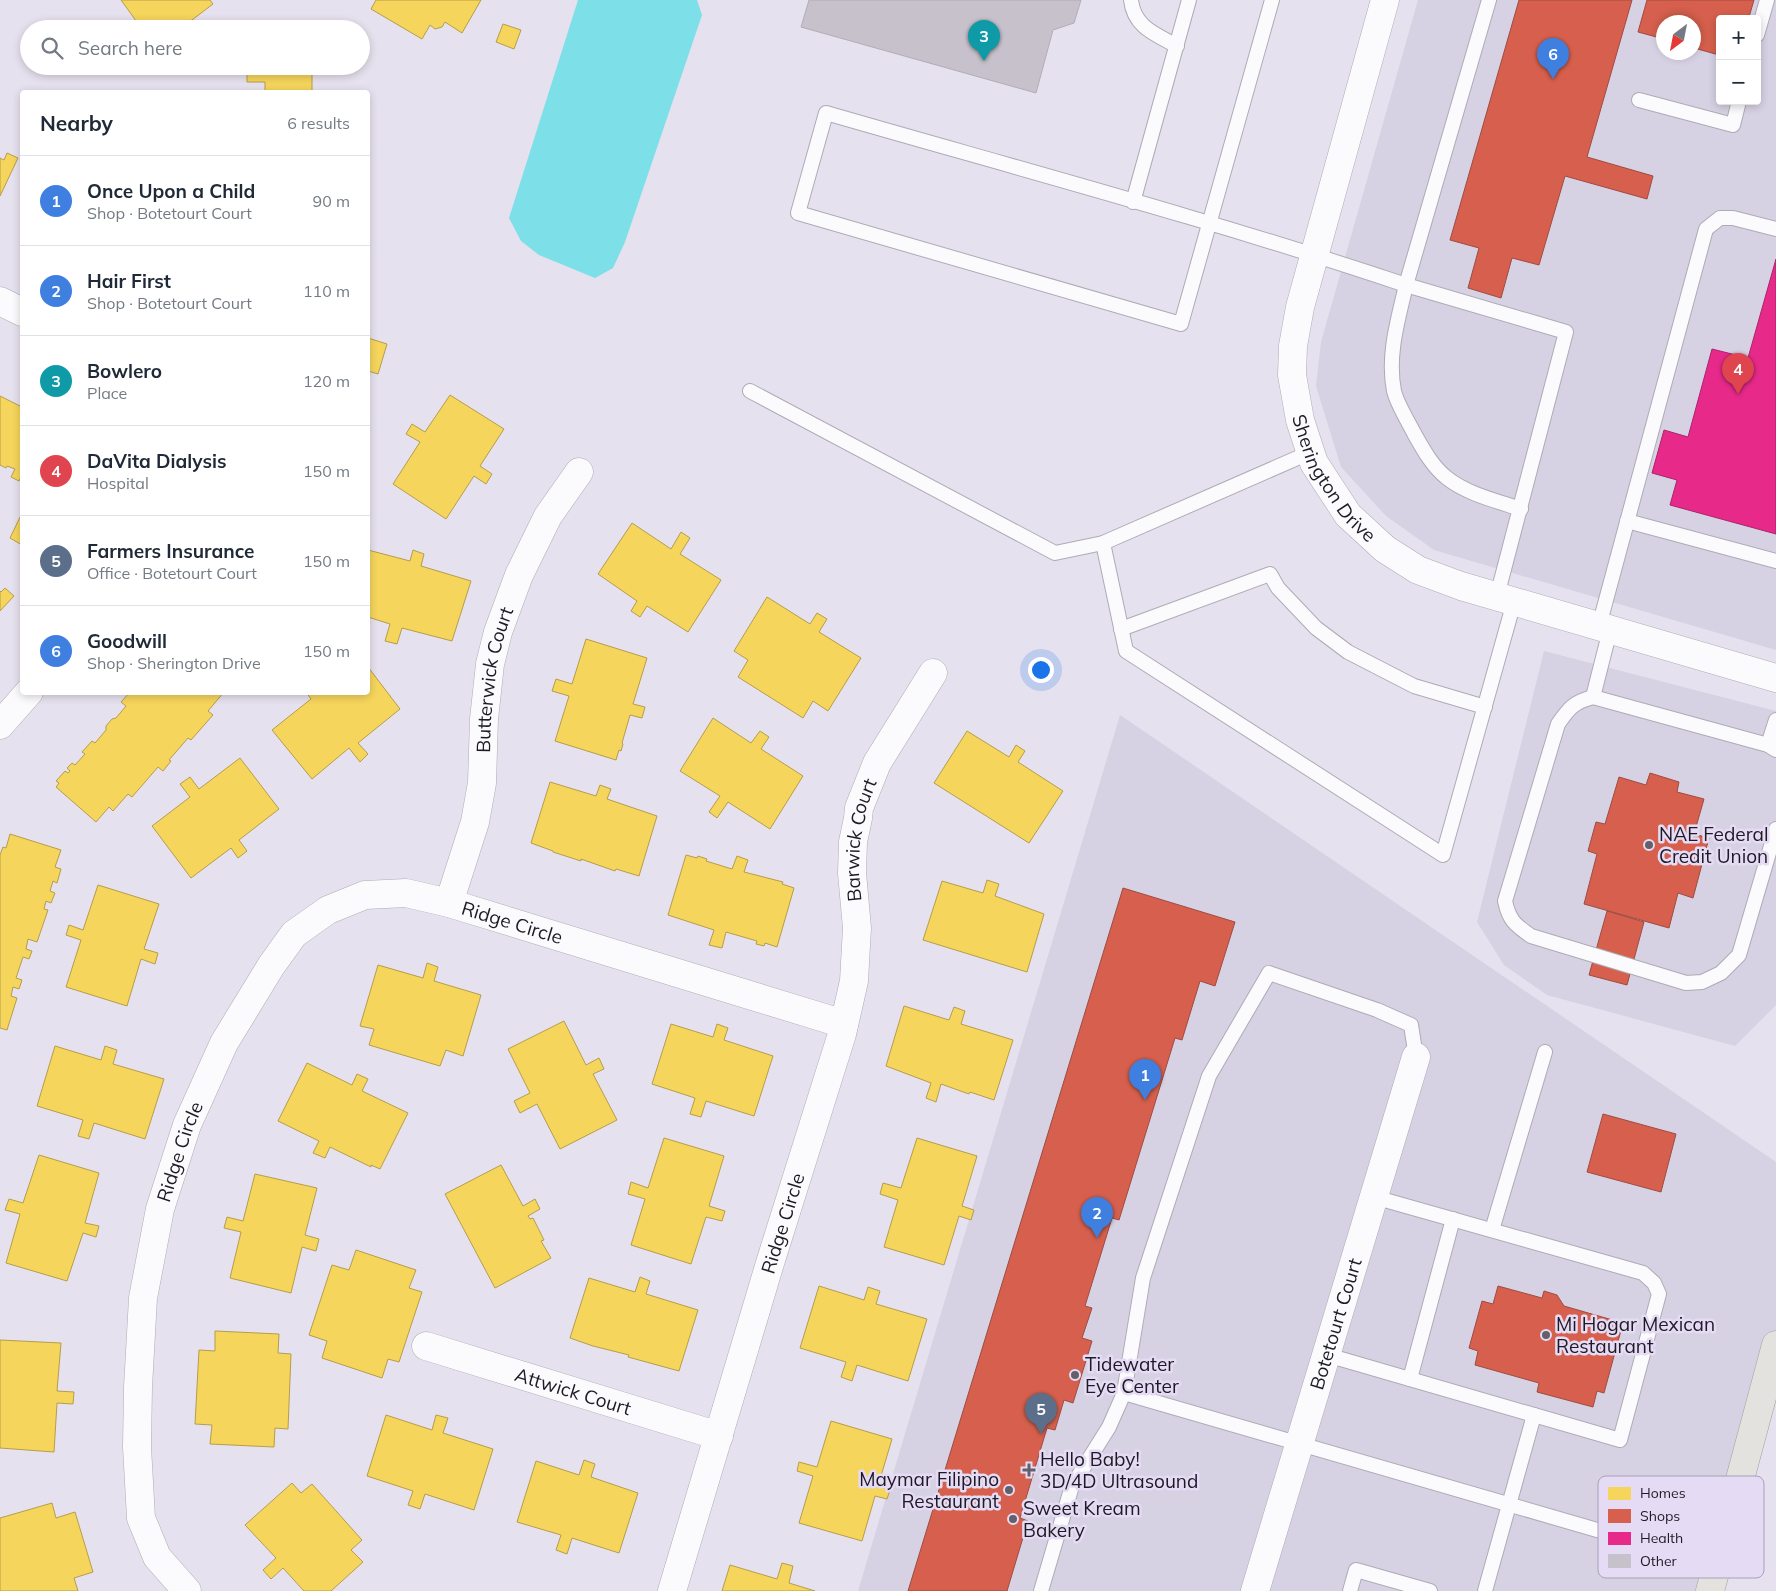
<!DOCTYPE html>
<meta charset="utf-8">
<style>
body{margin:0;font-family:Mulish,sans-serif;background:#f6f6f7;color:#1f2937}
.controls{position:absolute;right:15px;top:15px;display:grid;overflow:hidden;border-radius:5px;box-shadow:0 2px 8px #0003}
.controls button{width:45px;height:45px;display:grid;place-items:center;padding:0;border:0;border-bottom:1px solid #e0e1e3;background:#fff;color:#1f2937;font:25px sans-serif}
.compass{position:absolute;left:1656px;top:15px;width:45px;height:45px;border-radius:50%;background:#fff;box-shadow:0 2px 8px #0003;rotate:212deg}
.you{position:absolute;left:1040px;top:669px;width:18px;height:18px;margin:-12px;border:4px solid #fff;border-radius:50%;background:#1a73e8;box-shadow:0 0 0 8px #1a73e833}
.badge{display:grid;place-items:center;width:32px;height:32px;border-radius:50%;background:#64606b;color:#fff;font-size:16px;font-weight:700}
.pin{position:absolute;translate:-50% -41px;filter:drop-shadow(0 1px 2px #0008)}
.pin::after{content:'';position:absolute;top:26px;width:18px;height:15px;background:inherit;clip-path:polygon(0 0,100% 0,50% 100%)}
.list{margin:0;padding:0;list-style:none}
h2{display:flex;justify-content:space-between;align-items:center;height:65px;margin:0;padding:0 20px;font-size:21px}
h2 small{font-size:16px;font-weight:400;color:#747a83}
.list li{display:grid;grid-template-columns:32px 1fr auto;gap:15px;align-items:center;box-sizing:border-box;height:90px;padding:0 20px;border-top:1px solid #e0e1e3}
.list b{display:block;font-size:19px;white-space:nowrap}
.list p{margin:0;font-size:16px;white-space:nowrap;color:#747a83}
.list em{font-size:16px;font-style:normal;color:#747a83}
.icon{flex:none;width:28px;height:28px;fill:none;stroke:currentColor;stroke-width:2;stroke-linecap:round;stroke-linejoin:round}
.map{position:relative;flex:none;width:1776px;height:1591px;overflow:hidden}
.search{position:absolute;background:#fff;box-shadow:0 2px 8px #0003;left:20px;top:20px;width:350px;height:55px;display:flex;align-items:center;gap:12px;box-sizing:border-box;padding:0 18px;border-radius:28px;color:#747a83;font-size:19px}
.panel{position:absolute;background:#fff;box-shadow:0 2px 8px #0003;left:20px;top:90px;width:350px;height:605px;border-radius:5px}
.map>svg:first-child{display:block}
</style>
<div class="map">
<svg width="1776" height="1591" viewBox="0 0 1776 1591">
<rect width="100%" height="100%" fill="#e6e1ee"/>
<g fill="#d6d1e3" fill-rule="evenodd">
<path d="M1418,0H1776V650L1434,550L1386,516L1341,467L1316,386L1321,342ZM1720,19H1757V101H1720ZM1664,22H1694V52H1664Z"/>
<path d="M1544,651L1776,711V1005L1735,1046L1547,995L1504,965L1477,922Z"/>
<path d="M1120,715L1776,1162V1345L1707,1591H858Z"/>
</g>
<path fill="#7ddfe7" d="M578,0H697L702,15L625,242L613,268L595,278L539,255L521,241L509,218Z"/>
<g fill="#f6d55c" stroke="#b59d4b">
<path d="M121,0H210L213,4L180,29H142Z"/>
<path d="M376,0H481L462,33L445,22L442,27L435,29L430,25L422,39L371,9Z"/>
<path d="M269,21L313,22V29H269Z"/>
<path d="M503,24L521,30L514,49L496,42Z"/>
<path d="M247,66H312V92H265V82H247Z"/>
<path d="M7,153L18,158L0,196V158L4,160Z"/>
<path d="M368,338L387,344L378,374L368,371Z"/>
<path d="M450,395L504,429L480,466L492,474L486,484L474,476L446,519L393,484L420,442L406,434L412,424L425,432Z"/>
<path d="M0,396L22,407V475L19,481L11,477L15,469L7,466L6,468L0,465Z"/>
<path d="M22,513V545L10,538Z"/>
<path d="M632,523L671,549L681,532L690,538L680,554L721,580L688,632L647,606L640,617L631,611L637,601L598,574Z"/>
<path d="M368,550L410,561L413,550L424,554L421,566L471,581L452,641L402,628L397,644L385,641L390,624L368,617Z"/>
<path d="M5,588L14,596L0,611V591L1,592Z"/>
<path d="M767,597L810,624L817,613L827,619L819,632L861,658L828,711L813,701L803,718L738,677L748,660L734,651Z"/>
<path d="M586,639L647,658L633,704L645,707L642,718L630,715L622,743L623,744L621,751L619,750L616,760L555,741L569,696L552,691L556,679L572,684Z"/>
<path d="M368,667L400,709L358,743L368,754L360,762L349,748L312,779L272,730L311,699L306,692H368Z"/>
<path d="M130,692H133L136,695L138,692H224L208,711L213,715L191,740L188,738L169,760L171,761L163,771L158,767L132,797L128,794L113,811L109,807L96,822L56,787L59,783L56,781L65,771L68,773L70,771L67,768L72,763L75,765L85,754L82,752L92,741L95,743L106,730V726L112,719L116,718L126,706L121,702Z"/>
<path d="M713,718L751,743L760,731L769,737L761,749L803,776L770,829L728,802L717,818L709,812L720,796L680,771Z"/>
<path d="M967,731L1009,757L1016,745L1025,751L1018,762L1063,791L1029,843L934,783Z"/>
<path d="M240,758L279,809L239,840L247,851L238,858L231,848L191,878L152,826L190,797L180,784L190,777L199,789Z"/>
<path d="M550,782L596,796L600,785L611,789L607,799L657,816L639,876L616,869L615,871L581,859V861L553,852V851L531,843Z"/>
<path d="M10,834L61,850L55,867L61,869L57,883L53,881L50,891L55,893L51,903L46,901L44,909L48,910L37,942L28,939L26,949L32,951L29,959L23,957L16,978L22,980L19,989L13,987L11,996L17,998L7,1030L0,1028V855L3,847L6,848Z"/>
<path d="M686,855L697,858L698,856L707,859L706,861L732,869L737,856L748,860L744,872L783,882L782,884L794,888L777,947L765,943L764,946L756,944L757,941L726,932L722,948L709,945L714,930L668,915Z"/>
<path d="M987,880L999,884L995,896L1044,914L1027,972L923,940L942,881L983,893Z"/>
<path d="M98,885L159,904L144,949L158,953L155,964L141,959L127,1006L66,987L81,940L66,935L69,925L83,930Z"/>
<path d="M427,963L438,967L434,981L481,995L463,1056L446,1050L440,1066L369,1045L374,1029L360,1026L378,965L423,978Z"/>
<path d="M904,1006L949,1020L954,1007L965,1011L961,1024L1013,1040L994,1100L970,1092L969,1094L941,1084L936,1102L926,1098L931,1083L886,1066Z"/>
<path d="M564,1021L586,1065L599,1058L604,1069L593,1074L617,1120L560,1149L537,1104L520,1113L514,1101L530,1093L508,1049Z"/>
<path d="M671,1024L713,1037L717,1024L728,1028L724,1040L773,1056L754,1116L706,1101L701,1117L690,1114L695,1098L652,1084Z"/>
<path d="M55,1046L101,1060L105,1046L117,1050L113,1064L164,1079L145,1139L94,1123L89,1139L78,1136L83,1120L37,1106Z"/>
<path d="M307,1063L352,1085L357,1074L368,1079L362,1091L408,1113L380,1169L371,1165V1167L330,1147L325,1158L313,1153L319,1141L278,1121Z"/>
<path d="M664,1138L724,1156L709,1206L725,1211L722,1221L706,1217L691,1264L631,1245L645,1199L628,1194L631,1182L648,1188Z"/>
<path d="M917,1138L977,1156L962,1206L974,1210L971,1220L959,1216L944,1265L884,1247L898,1200L880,1194L883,1183L901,1188Z"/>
<path d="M39,1155L99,1173L85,1223L99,1226L96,1237L83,1233L67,1281L6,1263L20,1214L5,1210L9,1199L23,1203Z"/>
<path d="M501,1165L523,1206L535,1199L540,1209L528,1216L530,1219L533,1218L544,1240L541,1241L551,1258L495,1288L445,1194Z"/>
<path d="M255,1174L317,1188L305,1235L319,1239L316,1251L302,1247L291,1293L230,1278L241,1232L224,1228L227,1217L243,1221Z"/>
<path d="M356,1250L416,1270L409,1288L422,1292L399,1362L388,1359L382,1378L322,1358L327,1341L309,1335L332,1265L349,1270Z"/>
<path d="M640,1277L650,1281L646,1294L698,1310L679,1371L628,1357L629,1355L593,1346L570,1338L589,1278L635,1292Z"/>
<path d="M819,1286L864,1300L868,1287L880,1291L876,1304L927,1319L908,1381L857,1365L852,1381L841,1377L846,1362L800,1348Z"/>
<path d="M215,1331L279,1334L278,1353L291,1354L288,1429L275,1428L274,1447L210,1444L212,1425L195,1424L199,1350L215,1351Z"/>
<path d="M0,1340L61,1343L57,1391L74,1392L73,1404L57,1403L54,1452L0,1448Z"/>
<path d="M386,1415L432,1430L436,1415L448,1418L443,1433L493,1449L474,1510L425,1494L420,1509L408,1505L413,1491L367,1476Z"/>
<path d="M831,1421L892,1439L878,1486L890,1490L887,1499L875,1496L862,1541L799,1523L813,1476L797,1471L799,1462L817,1467Z"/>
<path d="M584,1460L595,1464L591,1477L638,1493L619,1553L572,1538L567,1554L556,1550L561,1535L517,1522L536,1461L579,1475Z"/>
<path d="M292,1483L301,1493L312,1484L362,1540L351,1550L363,1562L331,1591H304L283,1568L271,1579L263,1570L276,1558L245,1525Z"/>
<path d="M52,1503L56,1518L75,1512L93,1572L74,1578L78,1591H0V1518Z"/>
<path d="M782,1563L793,1566L789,1583L815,1591H722L730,1565L777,1579Z"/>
</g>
<g fill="#d6604d" stroke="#9f4b41">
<path d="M1519,0H1632L1587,157L1653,176L1647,199L1565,176L1539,265L1512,258L1501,298L1468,288L1479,248L1450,240Z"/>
<path d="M1647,0H1754L1749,17L1754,18L1720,19L1719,55L1694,48V22H1664V39L1638,32Z"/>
<path d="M1650,773L1679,782L1677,792L1704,799L1694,834L1709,838L1693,898L1678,893L1669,928L1584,904L1597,854L1588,851L1596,822L1605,824L1619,777L1646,785Z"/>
<path d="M1123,888L1235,922L1215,986L1200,981L1182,1040L1175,1038L1119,1220L1112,1218L1085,1306L1092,1308L1082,1338L1092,1341L1073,1403L1064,1400L1055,1430L1047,1428L1020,1518L1028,1521L1007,1591H908Z"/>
<path d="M1607,911L1644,922L1627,985L1589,975Z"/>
<path d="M1603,1114L1676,1134L1661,1192L1587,1172Z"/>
<path d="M1498,1286L1542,1298L1544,1291L1557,1295L1564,1306L1623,1323L1604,1393L1597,1391L1593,1407L1537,1392L1539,1383L1475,1365L1478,1351L1469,1348L1482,1301L1493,1304Z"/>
</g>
<path fill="#e7298a" stroke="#ab246b" d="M1776,259V534L1670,505L1677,480L1652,473L1664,430L1688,437L1712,349L1748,358Z"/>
<path fill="#c6c1ca" stroke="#b2acb6" d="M809,0H1081L1074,23L1053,30L1036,93L801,27Z"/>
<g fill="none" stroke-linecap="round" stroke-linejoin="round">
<g stroke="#afabb5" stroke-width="16">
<g id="lane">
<path d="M1131,0C1134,27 1155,34 1177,46"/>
<path d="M1272,0L1181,324L798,213L826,113C1020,169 1215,221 1406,285C1398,320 1387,355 1394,391C1397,404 1409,423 1415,435C1424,451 1433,467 1447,478C1467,494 1497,501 1521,509"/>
<path d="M1489,0L1406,285L1566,332L1497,596"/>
<path d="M1757,35L1767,0"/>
<path d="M1639,100L1733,125L1739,101"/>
<path d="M1133,202L1189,0"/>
<path d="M750,391L1055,553L1103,543L1311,452"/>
<path d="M1627,521L1776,561"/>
<path d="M1103,543L1126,651L1443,855L1514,602"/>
<path d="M1599,626L1706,229L1720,218H1733L1776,229"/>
<path d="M1121,629L1270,574L1278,588L1316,628L1348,652L1414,686L1485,707"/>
<path d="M1610,630L1593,697C1574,702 1569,708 1558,724L1505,901C1509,920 1515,925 1531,936L1686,983L1702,982L1721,973L1739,955L1776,829"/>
<path d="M1593,697L1768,745L1776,750"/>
<path d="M1768,745L1776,720"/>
<path d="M1492,1230L1545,1052"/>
<path d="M1327,1355L1620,1440L1659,1294L1654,1283L1643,1273L1374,1197"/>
<path d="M1410,1379L1453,1219"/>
<path d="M1124,1393L1718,1565"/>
<path d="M1041,1591L1072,1486L1109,1427L1124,1393L1143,1278L1209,1076L1269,973L1377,1010L1411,1025L1416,1057"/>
<path d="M1350,1591L1356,1570L1430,1591"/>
<path d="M1485,1591L1534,1415"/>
</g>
</g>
<g stroke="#afabb5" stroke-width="29">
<g id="street">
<path id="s1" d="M1385,0L1300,307L1293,346L1292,375L1300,420L1314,463L1348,515L1385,549L1418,570L1461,586L1776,678"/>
<path d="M0,301L22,312"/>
<path d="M0,725L29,692"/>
<path id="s2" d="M449,903L475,822L482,783L484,719L490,664L498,632L519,575L548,516L579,472"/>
<path id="s3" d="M426,1346L719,1436"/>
<path id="s4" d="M187,1591L157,1557L141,1518L137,1447L138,1387L143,1298L160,1209L187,1125L224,1043L271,966L294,934L328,910L365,895L406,893L449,903L844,1024"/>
<path id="s5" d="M672,1591L770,1263L842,1034L854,981L857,928L852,873L853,842L858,818L859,808L877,763L933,673"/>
<path id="s6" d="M1255,1591L1416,1057"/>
</g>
</g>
<g stroke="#a19c99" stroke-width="29">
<path id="primary" d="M1710,1591L1776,1345"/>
</g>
<use href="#lane" stroke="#fbfafc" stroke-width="14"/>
<use href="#street" stroke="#fbfafc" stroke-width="28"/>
<use href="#primary" stroke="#e4e2df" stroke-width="28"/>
</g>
<g fill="#64606b" stroke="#e5dbf4" stroke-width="2">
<circle cx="1649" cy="845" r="5"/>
<circle cx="1546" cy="1335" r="5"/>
<circle cx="1075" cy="1375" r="5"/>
<path d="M1026.5 1462.5h5v5h5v5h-5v5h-5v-5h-5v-5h5z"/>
<circle cx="1009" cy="1490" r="5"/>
<circle cx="1013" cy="1519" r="5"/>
</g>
<g text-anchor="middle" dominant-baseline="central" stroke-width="5" stroke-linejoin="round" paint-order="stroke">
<g font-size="19" fill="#1e1a24" stroke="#e5dbf4">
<text stroke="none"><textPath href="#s1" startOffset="501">Sherington Drive</textPath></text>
<text stroke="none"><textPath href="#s2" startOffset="229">Butterwick Court</textPath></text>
<text stroke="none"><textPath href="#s5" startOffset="779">Barwick Court</textPath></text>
<text stroke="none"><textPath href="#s4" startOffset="939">Ridge Circle</textPath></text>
<text stroke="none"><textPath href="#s4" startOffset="459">Ridge Circle</textPath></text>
<text stroke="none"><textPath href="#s5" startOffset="384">Ridge Circle</textPath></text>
<text stroke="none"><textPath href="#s6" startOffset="279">Botetourt Court</textPath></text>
<text stroke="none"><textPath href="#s3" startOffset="154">Attwick Court</textPath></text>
</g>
<g font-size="19" fill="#1e1a24" stroke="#e5dbf4" text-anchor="start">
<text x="1659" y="834">NAE Federal<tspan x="1659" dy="22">Credit Union</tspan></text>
<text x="1556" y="1324">Mi Hogar Mexican<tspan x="1556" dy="22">Restaurant</tspan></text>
<text x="1085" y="1364">Tidewater<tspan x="1085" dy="22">Eye Center</tspan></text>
<text x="1040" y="1459">Hello Baby!<tspan x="1040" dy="22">3D/4D Ultrasound</tspan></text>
<text x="999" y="1479" text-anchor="end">Maymar Filipino<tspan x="999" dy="22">Restaurant</tspan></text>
<text x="1023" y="1508">Sweet Kream<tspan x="1023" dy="22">Bakery</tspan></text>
</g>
</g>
<rect x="1598" y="1476" width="166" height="102" rx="8" fill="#e5dbf4" stroke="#a9a1b6" stroke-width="1"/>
<rect x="1608" y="1487" width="23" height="13" fill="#f6d55c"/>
<rect x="1608" y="1509" width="23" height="14" fill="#d6604d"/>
<rect x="1608" y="1532" width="23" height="13" fill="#e7298a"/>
<rect x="1608" y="1554" width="23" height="14" fill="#c6c1ca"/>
<g font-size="14" fill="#1e1a24">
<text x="1640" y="1498">Homes</text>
<text x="1640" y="1521">Shops</text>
<text x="1640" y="1543">Health</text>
<text x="1640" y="1566">Other</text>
</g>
</svg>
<div class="controls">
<button>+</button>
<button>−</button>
</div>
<svg class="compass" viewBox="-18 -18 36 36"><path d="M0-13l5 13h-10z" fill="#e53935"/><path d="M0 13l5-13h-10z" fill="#747a83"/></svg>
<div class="you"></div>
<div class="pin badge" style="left:1145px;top:1100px;background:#3f7fe0">1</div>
<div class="pin badge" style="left:1097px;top:1238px;background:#3f7fe0">2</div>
<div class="pin badge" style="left:984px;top:61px;background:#0f9aa8">3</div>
<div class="pin badge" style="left:1738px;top:394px;background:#e0444e">4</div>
<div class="pin badge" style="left:1041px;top:1434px;background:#5c6f8a">5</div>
<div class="pin badge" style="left:1553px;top:79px;background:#3f7fe0">6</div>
<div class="search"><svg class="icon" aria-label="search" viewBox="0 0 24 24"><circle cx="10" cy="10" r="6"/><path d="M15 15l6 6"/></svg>Search here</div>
<section class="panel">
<h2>Nearby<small>6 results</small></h2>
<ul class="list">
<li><span class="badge" style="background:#3f7fe0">1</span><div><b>Once Upon a Child</b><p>Shop · Botetourt Court</p></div><em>90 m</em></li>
<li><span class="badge" style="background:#3f7fe0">2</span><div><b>Hair First</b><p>Shop · Botetourt Court</p></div><em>110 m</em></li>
<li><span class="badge" style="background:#0f9aa8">3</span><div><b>Bowlero</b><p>Place</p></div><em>120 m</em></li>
<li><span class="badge" style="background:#e0444e">4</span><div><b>DaVita Dialysis</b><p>Hospital</p></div><em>150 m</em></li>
<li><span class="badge" style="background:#5c6f8a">5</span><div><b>Farmers Insurance</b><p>Office · Botetourt Court</p></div><em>150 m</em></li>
<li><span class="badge" style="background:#3f7fe0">6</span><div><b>Goodwill</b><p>Shop · Sherington Drive</p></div><em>150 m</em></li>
</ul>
</section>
</div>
